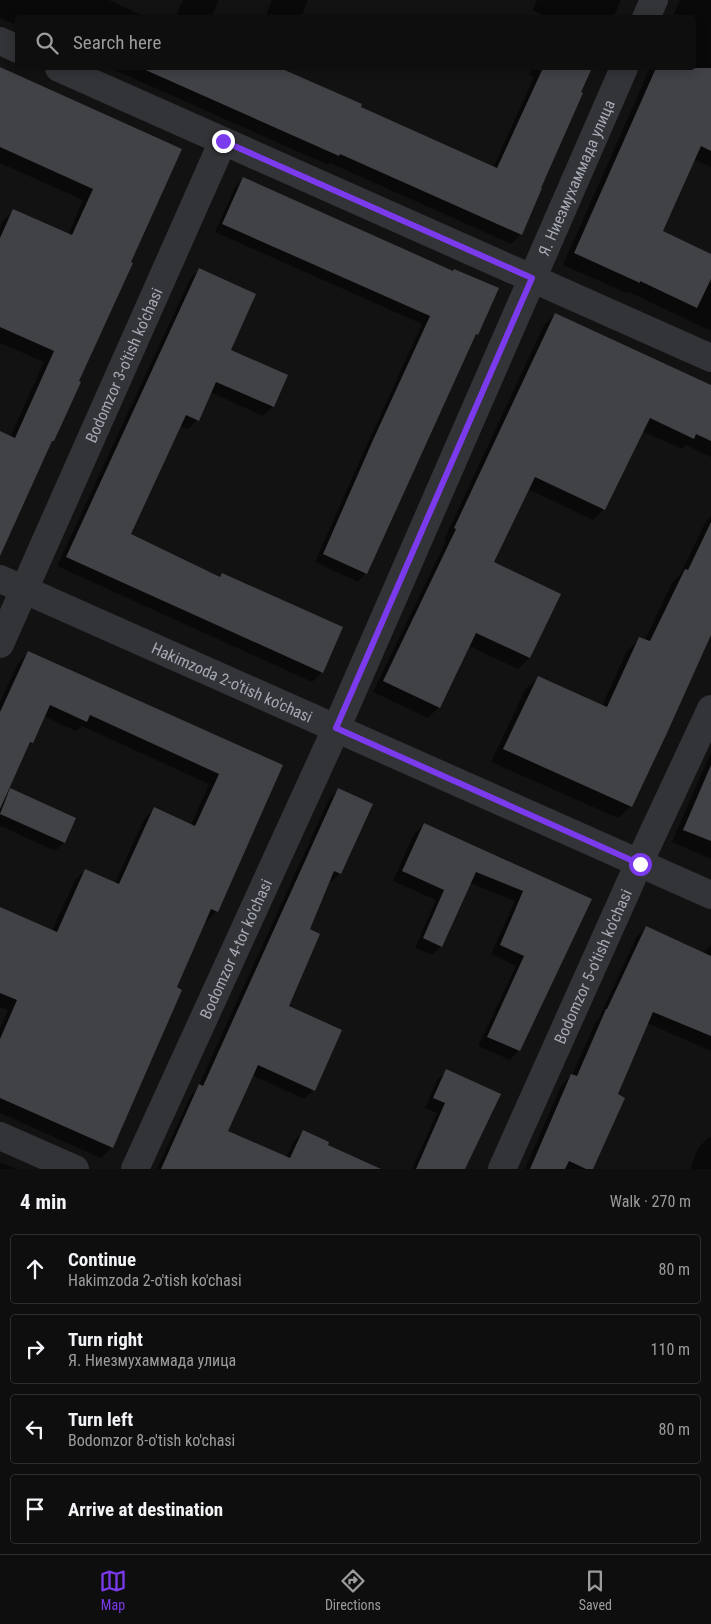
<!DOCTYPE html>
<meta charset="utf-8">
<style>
body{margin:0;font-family:"Roboto Condensed",sans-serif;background:#171717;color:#f1f3f6}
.stop{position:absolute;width:15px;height:15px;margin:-11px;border:4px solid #7c3aed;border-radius:50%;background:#fff}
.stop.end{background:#7c3aed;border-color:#fff;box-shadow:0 1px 5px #0008}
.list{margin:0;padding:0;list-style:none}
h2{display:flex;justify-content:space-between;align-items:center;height:65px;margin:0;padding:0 20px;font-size:21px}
h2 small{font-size:16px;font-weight:400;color:#9b9c9e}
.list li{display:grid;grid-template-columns:32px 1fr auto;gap:15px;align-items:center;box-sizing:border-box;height:70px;margin:0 10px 10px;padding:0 10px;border:1px solid #2e2e2e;border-radius:5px}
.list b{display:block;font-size:19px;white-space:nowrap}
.list p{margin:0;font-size:16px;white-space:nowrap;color:#9b9c9e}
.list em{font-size:16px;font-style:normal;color:#9b9c9e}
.icon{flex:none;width:28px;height:28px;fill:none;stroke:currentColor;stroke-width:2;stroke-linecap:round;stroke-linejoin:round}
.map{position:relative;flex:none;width:711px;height:1169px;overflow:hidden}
.search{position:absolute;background:#0e0e0e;box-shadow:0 2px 12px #0003;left:15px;right:15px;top:15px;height:55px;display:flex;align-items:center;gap:12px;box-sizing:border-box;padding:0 18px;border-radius:5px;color:#9b9c9e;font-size:19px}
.sheet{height:385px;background:#0e0e0e}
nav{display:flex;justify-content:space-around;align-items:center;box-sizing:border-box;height:70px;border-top:1px solid #2e2e2e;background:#0e0e0e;font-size:14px;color:#9b9c9e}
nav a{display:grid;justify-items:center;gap:2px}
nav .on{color:#7c3aed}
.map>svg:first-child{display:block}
</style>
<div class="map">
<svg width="711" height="1169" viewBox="0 0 711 1169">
<rect width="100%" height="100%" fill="#121213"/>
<g fill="#0007">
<path d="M0,0H109L148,18H18V26L0,18Z"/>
<path d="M183,0H219L211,18H175Z"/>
<path d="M272,0H308L301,18H265Z"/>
<path d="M537,0H621L613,18H548L533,10Z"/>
<path d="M680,0H711V167L694,159L661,231L711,255V331L629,292L627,293L563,265L650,68H694V18H672Z"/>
<path d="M0,67L181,150L0,537V433L10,437L44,362L0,343V227L3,221L14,210L68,235L83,200L0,163Z"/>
<path d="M110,68H280V69L359,108L493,168L534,77L529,75L532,68H590L521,234L511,244L330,163L328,165Z"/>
<path d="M243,179L453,272L477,334L472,339L366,573L358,582L315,562L365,449L422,324L215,232L235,187Z"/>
<path d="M199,270L229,350L286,376L272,407L263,416L210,392L197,420L188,429L180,426L129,535L219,577L222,574L342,628L322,672L312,682L57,566L190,279Z"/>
<path d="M556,314L711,387V457L686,445L682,449L642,431L604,509L593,520L528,489L493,563L559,595L529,658L518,669L469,646L439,707L428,718L373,692L446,541L444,540L544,325Z"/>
<path d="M711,516V632L631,806L618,818L491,762L525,690L538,678L602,706L627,651L640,638L645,640L672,583L680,575L706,521Z"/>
<path d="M28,653L281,766L217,911L206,922L205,921L175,988L112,1147L101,1158L0,1113V1028L8,1010L0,1007V908L52,931L75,880L85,870L115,883L144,819L154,809L191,825L209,784L82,726L76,731L43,716L32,742L26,748L0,788V702L18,663Z"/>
<path d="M711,752V859L672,842Z"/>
<path d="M10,790L74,819L64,843L55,851L1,826L0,828V802L2,798Z"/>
<path d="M338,790L340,873L331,882L328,881L308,930L288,1007L313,1090L304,1099L252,1075L226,1132L286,1158L294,1141L303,1132L326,1146L355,1169H157L191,1095L198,1087L329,799Z"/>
<path d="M424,824L590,900L519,1050L510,1060L478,1046L516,966L491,954L515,901L470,883L441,946L432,955L415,948L436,900L393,881L414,834Z"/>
<path d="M646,927L702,954L711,945V1051L647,1023L616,1095L592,1169H525L561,1086L572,1075L596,1021L599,1018L636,938Z"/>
<path d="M447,1071L465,1169H412L437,1113L425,1108L437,1080Z"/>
<path d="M709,1137L711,1138V1169H690L698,1148Z"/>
<path d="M0,1162L17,1169H0Z"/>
</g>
<g fill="#414246">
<path d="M0,67L182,149L131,262L133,263L79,381L81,382L54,441H52L0,556V431L15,438L54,351L0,327V238L13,209L72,235L93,189L0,147Z"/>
<path d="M141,68H280L362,104L361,107L497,168L543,68H592L581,92L583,93L541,188H542L522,235L340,154L339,156Z"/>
<path d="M656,68H711V151L701,146L663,231L711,254V279L697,308L640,281V283L574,253Z"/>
<path d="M243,177L453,271L454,269L499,288L478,335L476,334L367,574L323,554L373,440L430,316L222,224Z"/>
<path d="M199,268L256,294L231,350L288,375L274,407L216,382L199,421L186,415L131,534L220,577L222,573L343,627L323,673L66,557Z"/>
<path d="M555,313L711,385V441L696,434L694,439L650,418L605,510L535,477L494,562L561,594L530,658L476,633L440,708L383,681L456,529L454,528Z"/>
<path d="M711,522V635L667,733L632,807L503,749L538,676L607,707L639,637L650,641L685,569L688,570Z"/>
<path d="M28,651L283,765L218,912L211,909L177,987L182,990L113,1148L0,1098V1039L17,1000L0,993V907L57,932L85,869L119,884L154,807L195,826L219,774L90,715L87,722L50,705L33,743L30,742L0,809V712Z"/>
<path d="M711,765V841L683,830Z"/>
<path d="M10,788L76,818L65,843L0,814Z"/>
<path d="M338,788L373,804L341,874L334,871L310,929L320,934L289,1006L342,1030L315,1091L258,1065L228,1131L290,1158L303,1130L329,1142L328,1145L381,1169H161L199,1084L203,1086Z"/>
<path d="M424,823L592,899L520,1051L487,1037L524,956L500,945L523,891L476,872L442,947L423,938L444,890L402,871Z"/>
<path d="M646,926L711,956V1036L653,1012L618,1094L625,1098L593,1169H586L569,1161L565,1169H530L571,1074L577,1076L606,1009H607Z"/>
<path d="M446,1069L501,1094L465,1169H416L445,1103L433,1098Z"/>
</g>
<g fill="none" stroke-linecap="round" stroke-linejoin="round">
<g stroke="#333438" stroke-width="28">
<path d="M646,18L654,0"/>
<path d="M0,41L18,49"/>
<path d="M59,68L711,358"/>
<path id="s1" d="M0,579L711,895"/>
<path id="s2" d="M0,644L223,141"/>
<path d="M0,1136L75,1169"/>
<path id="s3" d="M135,1169L336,729L624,68"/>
<path id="s4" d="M502,1169L639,863L711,709"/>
</g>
</g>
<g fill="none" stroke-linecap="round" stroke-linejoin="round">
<path stroke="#7c3aed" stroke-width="6" d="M223,141L532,278L336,728L640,864"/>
</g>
<g text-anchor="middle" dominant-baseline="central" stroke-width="5" stroke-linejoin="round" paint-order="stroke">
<g font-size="16" fill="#a4a9b3" stroke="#0d0d0e">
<text stroke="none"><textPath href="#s3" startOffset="1085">Я. Ниезмухаммада улица</textPath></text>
<text stroke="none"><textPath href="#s2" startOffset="305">Bodomzor 3-o'tish ko'chasi</textPath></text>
<text stroke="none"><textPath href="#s1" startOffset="254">Hakimzoda 2-o'tish ko'chasi</textPath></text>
<text stroke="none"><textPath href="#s3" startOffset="242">Bodomzor 4-tor ko'chasi</textPath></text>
<text stroke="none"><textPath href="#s4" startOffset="222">Bodomzor 5-o'tish ko'chasi</textPath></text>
</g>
</g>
</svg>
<div class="stop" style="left:640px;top:864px"></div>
<div class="stop end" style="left:223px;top:141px"></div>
<div class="search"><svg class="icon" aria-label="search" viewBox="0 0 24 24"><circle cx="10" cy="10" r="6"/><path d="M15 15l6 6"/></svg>Search here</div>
</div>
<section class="sheet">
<h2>4 min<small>Walk · 270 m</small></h2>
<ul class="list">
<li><svg class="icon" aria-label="ahead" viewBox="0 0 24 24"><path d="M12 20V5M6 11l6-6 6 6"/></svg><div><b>Continue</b><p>Hakimzoda 2-o'tish ko'chasi</p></div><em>80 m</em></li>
<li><svg class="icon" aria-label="right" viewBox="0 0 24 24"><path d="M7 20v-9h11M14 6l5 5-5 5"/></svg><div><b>Turn right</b><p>Я. Ниезмухаммада улица</p></div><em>110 m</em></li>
<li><svg class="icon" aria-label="left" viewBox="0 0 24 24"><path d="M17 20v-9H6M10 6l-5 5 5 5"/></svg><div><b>Turn left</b><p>Bodomzor 8-o'tish ko'chasi</p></div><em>80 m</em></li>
<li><svg class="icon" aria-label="arrive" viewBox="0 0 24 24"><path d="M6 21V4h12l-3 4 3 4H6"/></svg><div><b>Arrive at destination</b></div></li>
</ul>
</section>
<nav>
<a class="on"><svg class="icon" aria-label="map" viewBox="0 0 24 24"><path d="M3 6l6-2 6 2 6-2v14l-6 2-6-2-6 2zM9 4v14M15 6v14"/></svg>Map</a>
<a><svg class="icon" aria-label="directions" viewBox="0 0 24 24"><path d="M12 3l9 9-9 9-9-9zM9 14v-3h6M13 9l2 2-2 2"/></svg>Directions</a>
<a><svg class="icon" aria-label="saved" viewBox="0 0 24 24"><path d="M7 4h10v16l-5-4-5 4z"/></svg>Saved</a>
</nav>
